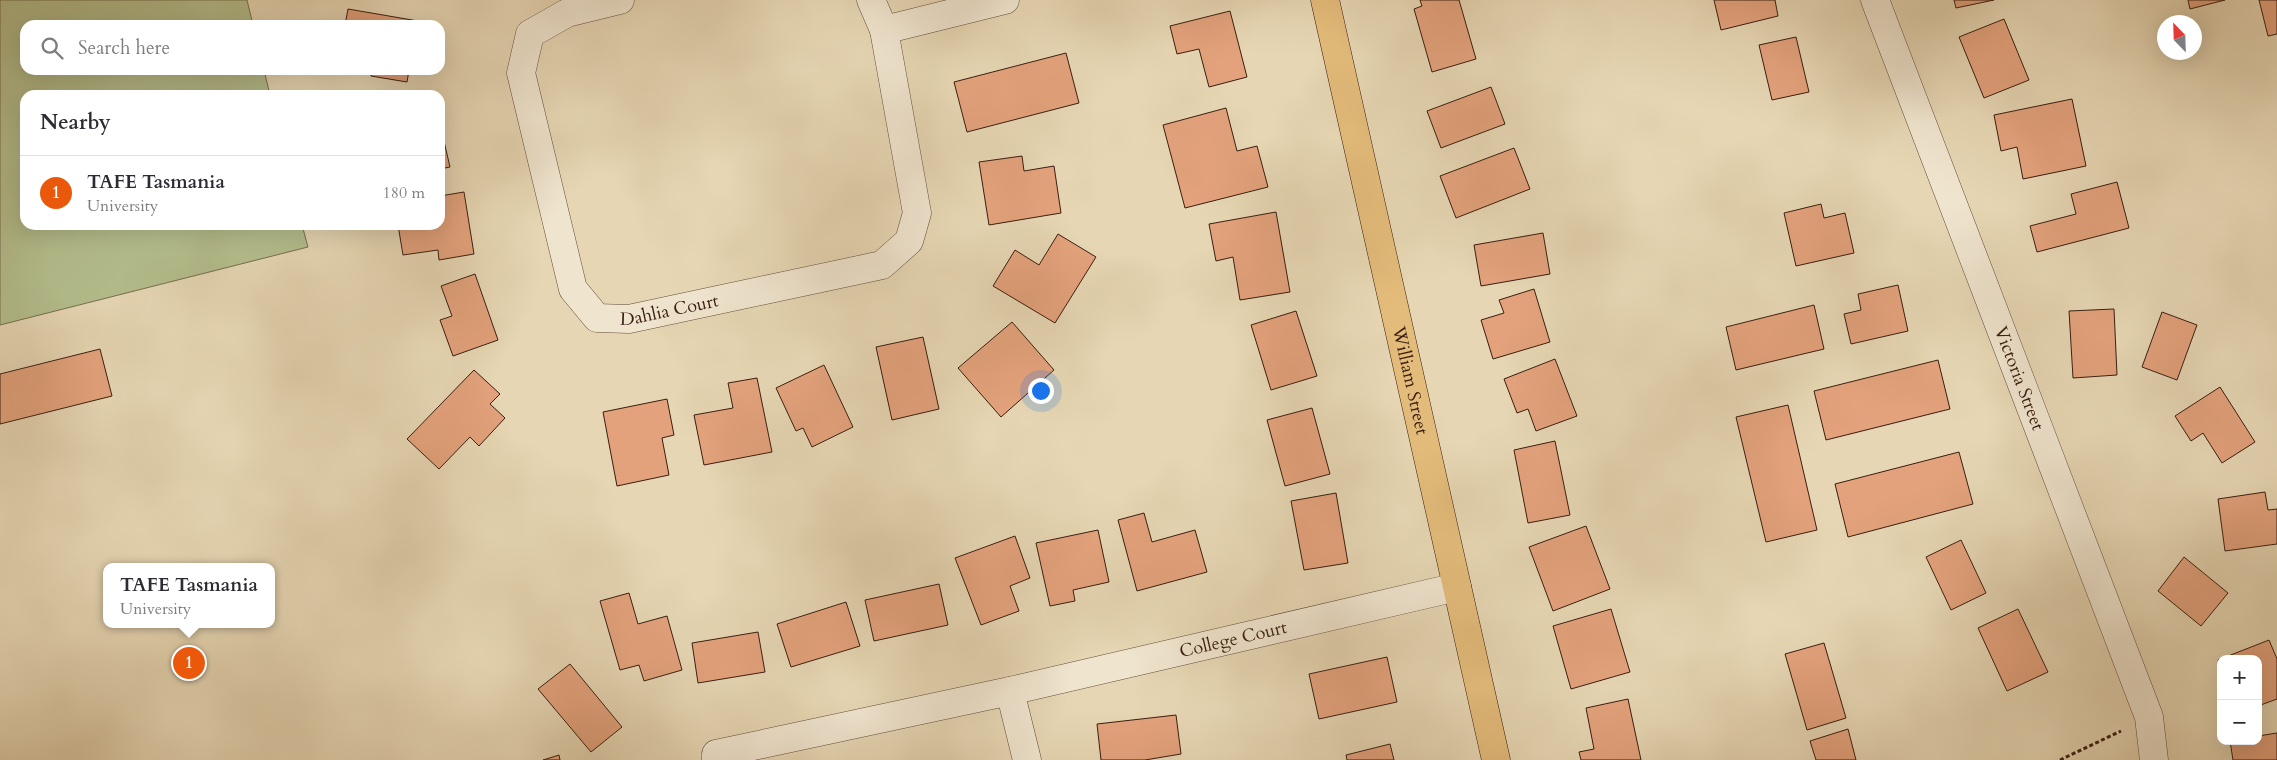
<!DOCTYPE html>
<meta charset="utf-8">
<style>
body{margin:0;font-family:Cardo,serif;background:#f2f2f3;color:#2b2b33}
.controls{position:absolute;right:15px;bottom:15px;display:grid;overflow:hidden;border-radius:10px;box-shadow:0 5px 20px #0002}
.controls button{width:45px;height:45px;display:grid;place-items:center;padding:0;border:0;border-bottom:1px solid #e1e1e2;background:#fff;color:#2b2b33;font:25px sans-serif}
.compass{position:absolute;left:2157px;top:15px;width:45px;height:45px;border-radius:50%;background:#fff;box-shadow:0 5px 20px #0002;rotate:337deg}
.you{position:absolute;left:1040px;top:390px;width:18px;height:18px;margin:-12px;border:4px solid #fff;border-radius:50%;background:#1a73e8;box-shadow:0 0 0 8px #1a73e833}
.badge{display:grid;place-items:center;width:32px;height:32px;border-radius:50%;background:#ea580c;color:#fff;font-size:16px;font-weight:700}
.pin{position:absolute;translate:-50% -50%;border:2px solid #fff;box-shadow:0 1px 5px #0006}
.popup{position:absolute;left:103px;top:563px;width:172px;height:65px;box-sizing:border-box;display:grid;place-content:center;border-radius:10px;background:#fff;filter:drop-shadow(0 1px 4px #0005);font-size:16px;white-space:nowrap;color:#7c7c81}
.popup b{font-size:19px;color:#2b2b33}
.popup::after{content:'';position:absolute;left:50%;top:100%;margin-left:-10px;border:10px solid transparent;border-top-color:#fff}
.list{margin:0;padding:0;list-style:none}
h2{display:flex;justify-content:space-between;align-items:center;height:65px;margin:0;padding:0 20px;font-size:21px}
h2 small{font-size:16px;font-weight:400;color:#7c7c81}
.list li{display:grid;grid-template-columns:32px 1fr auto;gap:15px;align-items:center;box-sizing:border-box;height:75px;padding:0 20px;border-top:1px solid #e1e1e2}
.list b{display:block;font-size:19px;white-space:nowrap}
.list p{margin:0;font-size:16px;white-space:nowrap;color:#7c7c81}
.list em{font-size:16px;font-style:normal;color:#7c7c81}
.icon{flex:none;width:28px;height:28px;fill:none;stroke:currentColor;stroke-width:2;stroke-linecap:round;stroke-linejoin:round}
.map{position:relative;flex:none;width:2277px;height:760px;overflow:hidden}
.search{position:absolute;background:#fff;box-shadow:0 5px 20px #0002;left:20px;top:20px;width:425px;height:55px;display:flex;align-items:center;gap:12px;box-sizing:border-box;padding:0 18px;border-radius:15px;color:#7c7c81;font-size:19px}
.panel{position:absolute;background:#fff;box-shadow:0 5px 20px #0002;left:20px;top:90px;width:425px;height:140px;border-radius:15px}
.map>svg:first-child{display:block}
</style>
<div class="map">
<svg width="2277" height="760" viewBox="0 0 2277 760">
<rect width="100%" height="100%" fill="#e6d6b3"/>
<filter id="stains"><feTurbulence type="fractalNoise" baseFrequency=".004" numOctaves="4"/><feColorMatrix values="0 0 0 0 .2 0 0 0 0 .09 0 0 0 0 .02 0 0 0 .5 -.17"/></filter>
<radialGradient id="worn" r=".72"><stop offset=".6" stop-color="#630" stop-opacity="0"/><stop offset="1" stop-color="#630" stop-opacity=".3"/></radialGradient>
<path fill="#b4be8d" stroke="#766e4f" d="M0,0H247L253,25H25V70H264L270,95H25V225H302L308,247L0,325Z"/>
<g fill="#e3a27c" stroke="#391d11">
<path d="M1420,0H1459L1476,59L1432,72L1414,9L1422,6Z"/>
<path d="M1714,0H1775L1778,16L1721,30Z"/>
<path d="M1954,0H1994L1956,8Z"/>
<path d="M2188,0H2225L2190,9Z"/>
<path d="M2259,0H2277V34L2268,36Z"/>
<path d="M348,9L418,21L417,25H345Z"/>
<path d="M1230,11L1247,77L1209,87L1199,49L1177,54L1170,26Z"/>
<path d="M2004,19L2029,80L1984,98L1959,37Z"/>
<path d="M1796,37L1809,92L1772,100L1759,45Z"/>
<path d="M1066,53L1079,103L967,132L954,82Z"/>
<path d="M372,70H409L407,82L371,76Z"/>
<path d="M1491,87L1505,124L1441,148L1427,111Z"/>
<path d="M2072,99L2086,166L2023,179L2017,147L2001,151L1994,115Z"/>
<path d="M1226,108L1237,151L1257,146L1268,187L1185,208L1163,125Z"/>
<path d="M440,124L450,167L440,169Z"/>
<path d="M1514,148L1530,189L1456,218L1440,176Z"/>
<path d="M1022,156L1024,171L1054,166L1061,213L989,225L979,162Z"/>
<path d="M2117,182L2129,228L2037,252L2030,226L2076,214L2071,194Z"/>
<path d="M464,192L474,254L439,260L438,250L403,255L398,225H440V196Z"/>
<path d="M1821,204L1824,218L1845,213L1854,253L1796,266L1784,213Z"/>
<path d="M1276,212L1290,292L1240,300L1233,257L1216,261L1209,224Z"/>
<path d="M1543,233L1550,274L1481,286L1474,245Z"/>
<path d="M1058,234L1096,257L1055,323L993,286L1015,250L1039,265Z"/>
<path d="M475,274L498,340L453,356L440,320L452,316L441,286Z"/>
<path d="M1898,285L1908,331L1851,344L1844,314L1861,310L1858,294Z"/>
<path d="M1534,289L1550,342L1493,359L1481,320L1504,313L1499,300Z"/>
<path d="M1814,305L1824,349L1736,370L1726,327Z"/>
<path d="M2114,309L2117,375L2073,378L2069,311Z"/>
<path d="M1296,311L1317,376L1271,390L1251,325Z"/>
<path d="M2162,312L2197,325L2177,380L2142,367Z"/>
<path d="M1012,322L1054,370L1001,417L958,368Z"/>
<path d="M923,337L939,409L892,420L876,347Z"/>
<path d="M100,349L112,396L0,424V374Z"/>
<path d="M1555,359L1577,416L1536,431L1528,409L1517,413L1504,379Z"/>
<path d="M1938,360L1950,409L1826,440L1814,391Z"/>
<path d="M824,365L853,427L812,447L803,428L796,431L776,388Z"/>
<path d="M474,370L500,394L490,404L505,418L479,446L470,437L439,469L407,439Z"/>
<path d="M757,378L772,452L704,465L694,415L733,408L728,383Z"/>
<path d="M2220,387L2255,442L2222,463L2203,433L2191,441L2175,416Z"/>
<path d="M667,399L674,435L662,438L669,475L617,486L603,412Z"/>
<path d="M1788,405L1817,530L1766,542L1736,417Z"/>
<path d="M1312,408L1330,474L1285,486L1267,420Z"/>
<path d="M1555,441L1570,515L1528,523L1514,450Z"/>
<path d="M1959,452L1973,504L1848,537L1835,484Z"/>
<path d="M2265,492L2268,510L2277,509V544L2225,551L2218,499Z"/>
<path d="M1336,493L1348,563L1304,570L1291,501Z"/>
<path d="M1144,513L1152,542L1195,530L1207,572L1137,591L1118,520Z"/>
<path d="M1586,526L1610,589L1553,611L1529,547Z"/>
<path d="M1098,530L1109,582L1073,590L1075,601L1050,606L1036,543Z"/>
<path d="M1015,536L1030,578L1010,586L1019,611L981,625L955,558Z"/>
<path d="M1961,540L1986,593L1951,610L1926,557Z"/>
<path d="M2184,557L2228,593L2201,626L2158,591Z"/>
<path d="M939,584L948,625L874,641L865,600Z"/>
<path d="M629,593L638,624L667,616L682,670L644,681L639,665L620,670L600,601Z"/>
<path d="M846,602L860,646L791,667L777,624Z"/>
<path d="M1611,609L1630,672L1571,689L1553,626Z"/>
<path d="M2018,609L2048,672L2007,691L1978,628Z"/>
<path d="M758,632L765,672L698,683L692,643Z"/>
<path d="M2269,640L2277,659V699L2258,706V659H2221V667L2218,660Z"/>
<path d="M1824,643L1846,718L1807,730L1785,654Z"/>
<path d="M1387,657L1397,702L1319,719L1309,674Z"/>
<path d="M570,664L622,727L591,752L538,689Z"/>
<path d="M1628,699L1641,760H1581L1579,752L1594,749L1586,708Z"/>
<path d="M1176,715L1181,754L1145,760H1101L1097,724Z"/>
<path d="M1848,729L1856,760H1816L1810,741Z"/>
<path d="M2277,733V760H2233L2230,741H2258V736Z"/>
<path d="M1390,744L1394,760H1347L1346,755Z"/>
<path d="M559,755L560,760H543Z"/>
</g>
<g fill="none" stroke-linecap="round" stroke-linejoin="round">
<g stroke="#644b3a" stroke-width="29">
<g id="minor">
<path id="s1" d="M620,0L567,13L530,34L521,73L573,289L597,318L629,319L882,265L909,241L917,213L884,30L871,0"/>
<path id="s2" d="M1875,0L2149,717L2154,760"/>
<path d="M884,30L1005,0"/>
<path id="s3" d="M1010,691L1457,587"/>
<path d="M716,760V754L1010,691L1027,760"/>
</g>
</g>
<g stroke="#391d11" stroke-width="29">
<g id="major">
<path id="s4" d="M1325,0L1496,760"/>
</g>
</g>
<path stroke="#391d11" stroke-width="3" stroke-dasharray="4 2.5" stroke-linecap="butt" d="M2060,760L2121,731"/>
<use href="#minor" stroke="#efe4ce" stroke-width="28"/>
<use href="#major" stroke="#e3bb7a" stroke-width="28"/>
</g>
<g text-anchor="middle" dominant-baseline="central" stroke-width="4.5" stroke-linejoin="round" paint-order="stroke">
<g font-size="18" fill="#391d11" stroke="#efe4ce">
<text stroke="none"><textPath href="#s1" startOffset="470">Dahlia Court</textPath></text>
<text stroke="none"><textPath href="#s2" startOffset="405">Victoria Street</textPath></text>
<text stroke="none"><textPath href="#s4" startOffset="390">William Street</textPath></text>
<text stroke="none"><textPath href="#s3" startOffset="229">College Court</textPath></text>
</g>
</g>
<rect width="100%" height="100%" filter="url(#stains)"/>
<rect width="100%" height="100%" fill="url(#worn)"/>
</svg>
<div class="controls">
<button>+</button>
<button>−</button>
</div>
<svg class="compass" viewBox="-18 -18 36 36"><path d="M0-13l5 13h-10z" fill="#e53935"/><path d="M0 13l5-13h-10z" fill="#7c7c81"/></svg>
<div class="you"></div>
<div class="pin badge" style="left:189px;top:663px">1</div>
<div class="popup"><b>TAFE Tasmania</b>University</div>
<div class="search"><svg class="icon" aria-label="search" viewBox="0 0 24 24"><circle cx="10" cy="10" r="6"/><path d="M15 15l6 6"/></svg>Search here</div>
<section class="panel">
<h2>Nearby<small></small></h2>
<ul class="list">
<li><span class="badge">1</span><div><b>TAFE Tasmania</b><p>University</p></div><em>180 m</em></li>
</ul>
</section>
</div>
